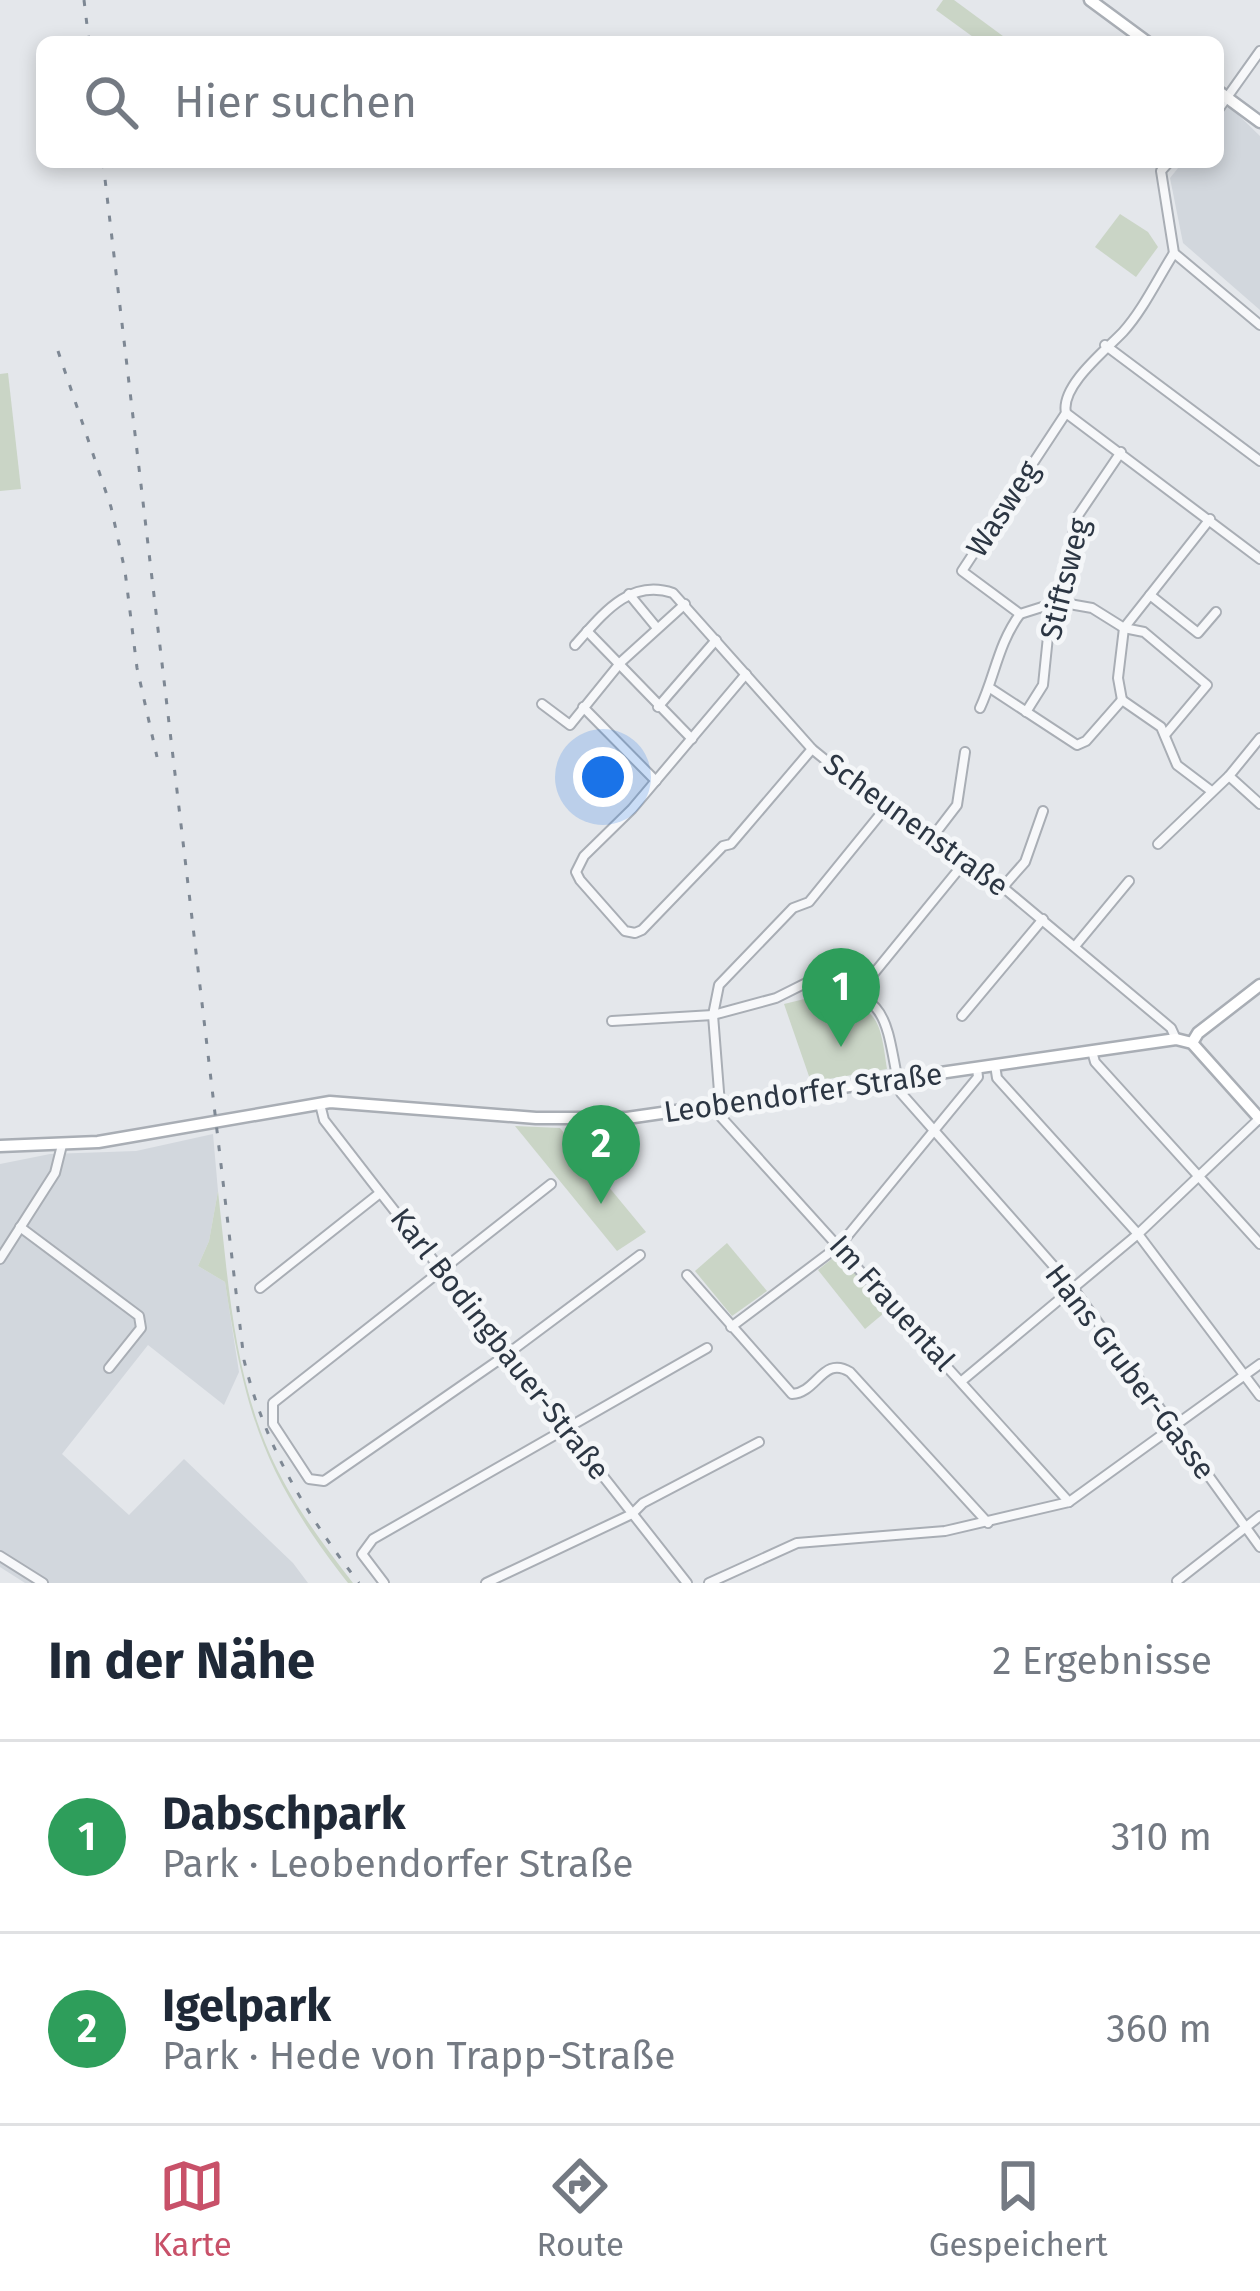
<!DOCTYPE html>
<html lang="de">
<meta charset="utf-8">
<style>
body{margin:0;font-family:"Fira Sans",sans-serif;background:#f6f6f7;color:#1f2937}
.you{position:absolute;left:603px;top:777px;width:42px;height:42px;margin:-30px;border:9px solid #fff;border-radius:50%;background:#1a73e8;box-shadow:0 0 0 18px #1a73e833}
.badge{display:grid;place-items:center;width:78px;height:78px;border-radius:50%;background:#c85169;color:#fff;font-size:39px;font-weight:700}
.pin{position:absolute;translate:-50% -99px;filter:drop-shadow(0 3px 6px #0008)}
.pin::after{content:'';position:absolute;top:63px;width:42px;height:36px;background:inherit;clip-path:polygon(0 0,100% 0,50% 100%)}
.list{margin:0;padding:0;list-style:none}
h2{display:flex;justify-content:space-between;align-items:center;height:156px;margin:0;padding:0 48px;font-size:51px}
h2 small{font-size:39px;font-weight:400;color:#747a83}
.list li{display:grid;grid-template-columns:78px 1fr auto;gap:36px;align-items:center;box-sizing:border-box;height:192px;padding:0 48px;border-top:3px solid #e0e1e3}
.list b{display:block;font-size:45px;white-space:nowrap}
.list p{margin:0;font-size:39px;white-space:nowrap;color:#747a83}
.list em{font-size:39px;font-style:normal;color:#747a83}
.icon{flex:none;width:66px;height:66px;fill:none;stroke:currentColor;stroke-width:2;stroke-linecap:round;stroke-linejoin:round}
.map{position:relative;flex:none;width:1260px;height:1583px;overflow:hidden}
.search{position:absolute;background:#fff;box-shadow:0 6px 18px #0003;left:36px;right:36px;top:36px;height:132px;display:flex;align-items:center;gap:30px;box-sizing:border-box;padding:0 42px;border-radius:18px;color:#747a83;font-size:45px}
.sheet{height:540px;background:#fff}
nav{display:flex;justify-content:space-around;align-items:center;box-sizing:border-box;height:168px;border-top:3px solid #e0e1e3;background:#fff;font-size:33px;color:#747a83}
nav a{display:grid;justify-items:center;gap:6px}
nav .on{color:#c85169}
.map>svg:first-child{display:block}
</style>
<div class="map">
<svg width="1260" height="1583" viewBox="0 0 1260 1583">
<rect width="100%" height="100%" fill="#e4e7eb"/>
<g fill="#d2d7dd">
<path d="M1229,106L1260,136V310L1183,243L1170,178L1183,162H1218V119Z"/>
<path d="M213,1134L218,1191L209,1241L198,1266L225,1282L239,1372L224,1405L148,1345L62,1454L129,1515L184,1459L293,1563L308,1583H25L0,1567V1164L50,1154L136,1151Z"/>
</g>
<g fill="#cad5c6">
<path d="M943,0H954L1011,42H980L936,10Z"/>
<path d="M1120,214L1148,232L1158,247L1136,277L1095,247Z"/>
<path d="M8,373L21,489L0,491V374Z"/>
<path d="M829,993C879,1010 880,1019 887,1069L811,1082L784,1004Z"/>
<path d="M515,1126L560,1128L646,1232L617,1251Z"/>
<path d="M218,1191C228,1279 233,1369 269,1452C290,1500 321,1542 353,1583H348C264,1476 245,1414 225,1282L198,1266L209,1241Z"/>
<path d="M727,1243L767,1291L732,1316L695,1271Z"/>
<path d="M838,1254L844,1255L890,1308L865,1329L818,1270Z"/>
</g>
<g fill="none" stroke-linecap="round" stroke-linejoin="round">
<g stroke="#a9aeb5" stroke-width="12">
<g id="street">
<path d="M1218,110L1260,51"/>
<path d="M1169,162L1161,171L1174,253L1260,325"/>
<path d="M1105,345L1260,461"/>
<path d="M1066,413L1260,559"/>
<path d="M629,594L657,628"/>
<path d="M1150,595L1198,633L1216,612"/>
<path d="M587,631L692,739"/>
<path d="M575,645C602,615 629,578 673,593L812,749L865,792L968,858L1171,1028L1176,1039"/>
<path d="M746,674L632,809L584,856L576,872L580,880L625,931L635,933L642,930L723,846L731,844L812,749"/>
<path d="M990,688L1077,745L1086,741L1122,700"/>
<path d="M1122,700L1118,678L1124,628L1210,519"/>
<path d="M1122,700L1161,727L1177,765L1210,790"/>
<path d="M542,704L570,725L621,662L685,604"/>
<path d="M583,707L656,781"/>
<path d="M658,707L716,640"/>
<path d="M980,708C995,676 998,644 1020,614"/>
<path d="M1026,712L1043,685L1050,617L1061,591L1077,517L1121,452"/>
<path d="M1165,735L1207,685L1144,632L1124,628L1092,608L1058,602L1020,614L962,571L1066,413C1060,386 1106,350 1123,332C1143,310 1158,278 1174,253"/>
<path d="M1229,776L1260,804"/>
<path d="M887,806L809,902L793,908L719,985L713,1015L721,1117L1069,1502"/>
<path d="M934,835L957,805L965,752"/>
<path d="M1158,844L1229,776L1260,738"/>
<path d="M1003,887L1025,862L1043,811"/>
<path d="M1076,945L1129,881"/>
<path d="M857,994L968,858"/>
<path d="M962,1016L1043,919"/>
<path d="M612,1021L713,1015L776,998L808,982C883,997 884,1004 897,1077"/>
<path d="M1092,1051L1095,1062L1260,1244"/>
<path d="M995,1065L997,1078L1138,1234L1260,1396"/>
<path d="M901,1093L1073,1288L1260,1547"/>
<path d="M320,1104L324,1120L372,1182L687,1583"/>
<path d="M551,1184L273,1403V1424L309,1479L324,1481L506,1355L640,1255"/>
<path d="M20,1227L139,1316L141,1328L109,1368"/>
<path d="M0,1259L55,1173L62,1145"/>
<path d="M687,1275L792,1394C817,1393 823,1355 850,1372L988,1523"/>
<path d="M260,1288L380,1193"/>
<path d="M731,1327L840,1245L978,1077L977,1068"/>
<path d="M963,1380L1138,1234L1260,1118"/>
<path d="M0,1556L43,1583"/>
<path d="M1177,1581L1260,1516"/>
<path d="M384,1583L362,1554L373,1539L707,1348"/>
<path d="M486,1583L632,1514L643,1503L759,1442"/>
<path d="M709,1583L797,1543L945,1531L1069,1502L1260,1364"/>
</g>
</g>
<g stroke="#a9aeb5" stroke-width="15">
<g id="secondary">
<path d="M1090,0L1147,42"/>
<path d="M1218,91L1260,122"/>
<path d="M1192,1043L1198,1033L1260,985"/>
<path d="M0,1146L98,1142L330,1102L536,1118H627L1176,1039L1192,1043L1260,1119"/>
</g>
</g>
<use href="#street" stroke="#f7f8fa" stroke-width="8"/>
<use href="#secondary" stroke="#fff" stroke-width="10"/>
<g stroke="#7e8894" stroke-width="3" stroke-dasharray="6 12" stroke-linecap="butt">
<path d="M84,0L89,42"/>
<path d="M103,162L244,1360C265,1446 305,1513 359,1583"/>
<path d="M58,351L111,507L125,571L137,668L157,757"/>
</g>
</g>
<g text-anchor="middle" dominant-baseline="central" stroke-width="10" stroke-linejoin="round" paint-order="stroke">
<g font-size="30" fill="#2c3643" stroke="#f4f6f8">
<text transform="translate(1003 509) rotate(-57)">Wasweg</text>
<text transform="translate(1065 579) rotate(-76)">Stiftsweg</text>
<text transform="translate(916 825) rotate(36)">Scheunenstraße</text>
<text transform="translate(803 1093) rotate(-8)">Leobendorfer Straße</text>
<text transform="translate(892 1303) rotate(48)">Im Frauental</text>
<text transform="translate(500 1344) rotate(52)">Karl Bodingbauer-Straße</text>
<text transform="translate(1130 1372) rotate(53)">Hans Gruber-Gasse</text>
</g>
</g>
</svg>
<div class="you"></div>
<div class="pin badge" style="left:841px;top:1047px;background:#2e9e5b">1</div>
<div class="pin badge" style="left:601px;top:1204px;background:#2e9e5b">2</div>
<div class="search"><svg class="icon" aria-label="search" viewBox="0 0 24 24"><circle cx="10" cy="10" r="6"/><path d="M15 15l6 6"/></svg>Hier suchen</div>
</div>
<section class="sheet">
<h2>In der Nähe<small>2 Ergebnisse</small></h2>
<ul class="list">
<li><span class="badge" style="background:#2e9e5b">1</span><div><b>Dabschpark</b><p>Park · Leobendorfer Straße</p></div><em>310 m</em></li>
<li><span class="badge" style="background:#2e9e5b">2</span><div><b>Igelpark</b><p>Park · Hede von Trapp-Straße</p></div><em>360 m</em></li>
</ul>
</section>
<nav>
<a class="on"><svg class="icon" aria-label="map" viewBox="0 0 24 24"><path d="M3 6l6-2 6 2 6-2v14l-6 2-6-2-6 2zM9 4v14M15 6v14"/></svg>Karte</a>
<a><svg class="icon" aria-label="directions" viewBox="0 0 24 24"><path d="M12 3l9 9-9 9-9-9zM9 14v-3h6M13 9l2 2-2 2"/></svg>Route</a>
<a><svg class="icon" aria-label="saved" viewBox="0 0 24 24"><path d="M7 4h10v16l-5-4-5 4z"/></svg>Gespeichert</a>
</nav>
